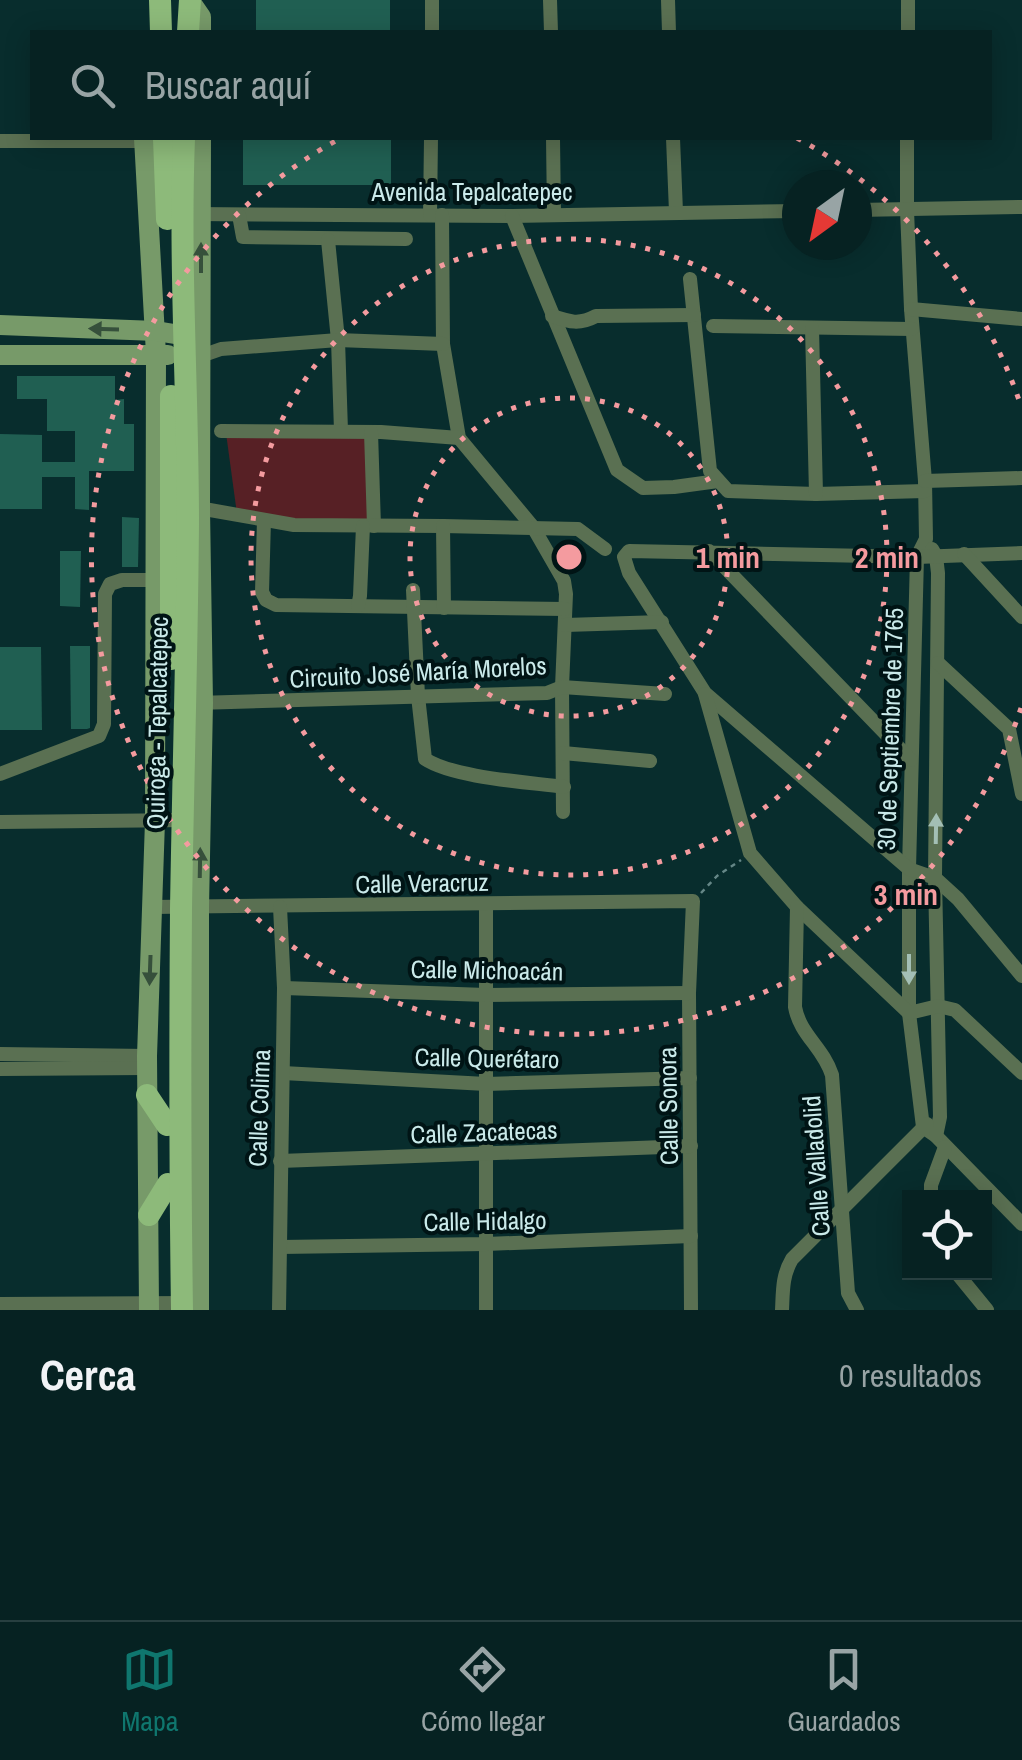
<!DOCTYPE html>
<html lang="es">
<meta charset="utf-8">
<style>
body{margin:0;font-family:"Archivo Narrow",sans-serif;background:#142f2f;color:#f1f3f6}
.controls{position:absolute;right:30px;bottom:30px;display:grid;overflow:hidden;border-radius:0px;box-shadow:0 5px 25px #0003}
.controls button{width:90px;height:90px;display:grid;place-items:center;padding:0;border:0;border-bottom:2px solid #273f40;background:#062222;color:#f1f3f6;font:50px sans-serif}
.compass{position:absolute;left:782px;top:170px;width:90px;height:90px;border-radius:50%;background:#062222;box-shadow:0 5px 25px #0003;rotate:213deg}
.list{margin:0;padding:0;list-style:none}
h2{display:flex;justify-content:space-between;align-items:center;height:130px;margin:0;padding:0 40px;font-size:42px}
h2 small{font-size:32px;font-weight:400;color:#98a4a5}
.icon{flex:none;width:55px;height:55px;fill:none;stroke:currentColor;stroke-width:2;stroke-linecap:round;stroke-linejoin:round}
.map{position:relative;flex:none;width:1022px;height:1310px;overflow:hidden}
.search{position:absolute;background:#062222;box-shadow:0 5px 25px #0003;left:30px;right:30px;top:30px;height:110px;display:flex;align-items:center;gap:25px;box-sizing:border-box;padding:0 35px;border-radius:0px;color:#98a4a5;font-size:38px}
.sheet{height:310px;background:#062222}
nav{display:flex;justify-content:space-around;align-items:center;box-sizing:border-box;height:140px;border-top:2px solid #273f40;background:#062222;font-size:28px;color:#98a4a5}
nav a{display:grid;justify-items:center;gap:5px}
nav .on{color:#0f766e}
.map>svg:first-child{display:block}
</style>
<div class="map">
<svg width="1022" height="1310" viewBox="0 0 1022 1310">
<rect width="100%" height="100%" fill="#082d2d"/>
<path fill="#572025" d="M226,433H370L372,525L237,514Z"/>
<g fill="#205f52">
<rect x="256" y="0" width="134" height="32"/>
<rect x="243" y="138" width="148" height="47"/>
<path d="M17,376H115V400L124,399V424H134V471H89V510L75,509V477H42V509H0V434L42,435V462H75V431H47V399H17Z"/>
<path d="M122,517L139,518L138,567H122Z"/>
<path d="M60,551H81L80,607L60,606Z"/>
<path d="M70,646H90V728L87,729H71Z"/>
<path d="M0,647H41L42,730H0Z"/>
</g>
<g fill="none" stroke-linecap="round" stroke-linejoin="round">
<path stroke="#658787" stroke-width="2.5" stroke-dasharray="5 5" stroke-linecap="butt" d="M701,893L717,876L741,860"/>
<g stroke="#5a7052" stroke-width="14">
<path d="M550,0L551,32"/>
<path d="M668,0L669,32"/>
<path d="M432,32V0"/>
<path d="M908,32V0"/>
<path d="M553,138L554,214"/>
<path d="M673,138L676,212"/>
<path d="M907,138V210L911,309L925,481L926,539L917,557L909,869V1013L923,1127L936,1136L1022,1224"/>
<path d="M0,141H144"/>
<path d="M857,210L1022,207"/>
<path d="M193,214L512,216L797,211"/>
<path d="M239,215L243,237L406,239"/>
<path d="M430,215L431,138"/>
<path d="M442,215L443,344L459,438L533,527L564,581L566,594L562,687L563,812"/>
<path d="M512,216L617,470L643,488L674,487L718,481"/>
<path d="M328,240L338,340L341,431"/>
<path d="M690,279L710,471L728,491L816,494L925,491"/>
<path d="M911,309L1022,319"/>
<path d="M552,316C570,322 579,325 596,316L694,315"/>
<path d="M713,326L912,329"/>
<path d="M812,328L816,494"/>
<path d="M201,356L221,349L338,340L443,344"/>
<path d="M221,431L381,432L459,438"/>
<path d="M371,432L374,526"/>
<path d="M925,481L1022,478"/>
<path d="M193,507L294,525L443,526L578,529L605,549"/>
<path d="M264,520L262,592L266,600L276,605L565,609"/>
<path d="M443,526L444,608"/>
<path d="M932,549L936,556L938,573L935,878L940,1117L936,1136"/>
<path d="M709,551L911,760"/>
<path d="M1022,553L917,557L629,551L624,557L629,573L705,693L909,869L935,878L958,899L1022,976"/>
<path d="M964,554L1022,617"/>
<path d="M413,590L418,696L425,759C454,778 528,782 564,787"/>
<path d="M358,606L360,596L363,526"/>
<path d="M565,625L662,622"/>
<path d="M938,663L1009,729L1022,794"/>
<path d="M705,694L750,853L797,907L909,1013L938,1006L955,1010L1022,1073"/>
<path d="M197,703L547,693L562,687L665,694"/>
<path d="M563,753L650,761"/>
<path d="M0,774L99,736L104,724L105,594L110,584L122,580H160"/>
<path d="M0,822L189,820"/>
<path d="M486,905V1310"/>
<path d="M152,907L693,901L689,993L691,1310"/>
<path d="M797,907L795,1007C800,1035 823,1047 832,1075L848,1293L857,1310"/>
<path d="M284,988L486,995L689,993"/>
<path d="M0,1054L147,1056"/>
<path d="M0,1069L147,1068"/>
<path d="M283,1073L486,1084L690,1078"/>
<path d="M280,1161L691,1146"/>
<path d="M931,1198V1185L945,1147"/>
<path d="M280,1247L486,1244L691,1236"/>
<path d="M956,1272L987,1310"/>
<path d="M0,1304L188,1303"/>
<path d="M279,1310L284,988L280,907"/>
<path d="M782,1310C783,1291 782,1276 792,1259L927,1124"/>
</g>
<g stroke="#779a69" stroke-width="20">
<path d="M190,1L201,17V32"/>
<path d="M144,138L156,354L155,821L147,1056L149,1310"/>
<path d="M0,325L156,331L199,338"/>
<path d="M0,355H168"/>
<path d="M199,1310V908L203,703L200,509L201,138"/>
</g>
<g stroke="#8dba7a" stroke-width="22">
<path d="M160,0L161,32"/>
<path d="M188,32L190,0"/>
<path d="M164,138L167,219"/>
<path d="M171,659V396"/>
<path d="M147,1095L167,1125"/>
<path d="M149,1215L168,1184"/>
<path d="M182,1310C180,1176 180,1043 181,909C183,780 187,652 188,523C188,395 179,266 184,138"/>
</g>
</g>
<defs><path id="oneway-solid" d="M-6-.8H1V-3.2L6.5 0L1 3.2V.8H-6Z" transform="scale(2.5)"/></defs>
<g fill="#36503b">
<use href="#oneway-solid" transform="translate(201 258) rotate(-90)"/>
<use href="#oneway-solid" transform="translate(104 329) rotate(-178)"/>
<use href="#oneway-solid" transform="translate(200 863) rotate(-89)"/>
<use href="#oneway-solid" transform="translate(150 970) rotate(92)"/>
</g>
<g fill="#a3bfb5">
<use href="#oneway-solid" transform="translate(936 829) rotate(-89)"/>
<use href="#oneway-solid" transform="translate(909 969) rotate(90)"/>
</g>
<g fill="none" stroke="#f49b9f" stroke-width="5" stroke-dasharray="5 10">
<circle cx="569" cy="557" r="159"/>
<circle cx="569" cy="557" r="318"/>
<path d="M1021 708A477 477 0 1 1 341 138M797 138A477 477 0 0 1 1021 406"/>
</g>
<g text-anchor="middle" dominant-baseline="central" stroke-width="8" stroke-linejoin="round" paint-order="stroke">
<g font-size="25" fill="#caeaea" stroke="#001415">
<text x="472" y="192">Avenida Tepalcatepec</text>
<text transform="translate(418 672) rotate(-3)">Circuito José María Morelos</text>
<text transform="translate(157 723) rotate(-89)">Quiroga - Tepalcatepec</text>
<text transform="translate(890 729) rotate(-88)">30 de Septiembre de 1765</text>
<text transform="translate(422 883) rotate(-1)">Calle Veracruz</text>
<text transform="translate(487 970) rotate(1)">Calle Michoacán</text>
<text transform="translate(487 1058) rotate(1)">Calle Querétaro</text>
<text transform="translate(668 1106) rotate(-91)">Calle Sonora</text>
<text transform="translate(259 1108) rotate(-88)">Calle Colima</text>
<text transform="translate(484 1132) rotate(-2)">Calle Zacatecas</text>
<text transform="translate(816 1166) rotate(-94)">Calle Valladolid</text>
<text transform="translate(485 1221) rotate(-1)">Calle Hidalgo</text>
</g>
</g>
<circle cx="569" cy="557" r="15" fill="#f49b9f" stroke="#001415" stroke-width="5"/>
<g font-size="30" text-anchor="middle" font-weight="bold" fill="#f49b9f" stroke="#001415" stroke-width="8" stroke-linejoin="round" paint-order="stroke">
<text x="728" y="568">1 min</text>
<text x="887" y="568">2 min</text>
<text x="906" y="905">3 min</text>
</g>
</svg>
<div class="controls">
<button><svg class="icon" aria-label="locate" viewBox="0 0 24 24"><circle cx="12" cy="12" r="6"/><path d="M12 2v4M12 18v4M2 12h4M18 12h4"/></svg></button>
</div>
<svg class="compass" viewBox="-18 -18 36 36"><path d="M0-13l5 13h-10z" fill="#e53935"/><path d="M0 13l5-13h-10z" fill="#98a4a5"/></svg>
<div class="search"><svg class="icon" aria-label="search" viewBox="0 0 24 24"><circle cx="10" cy="10" r="6"/><path d="M15 15l6 6"/></svg>Buscar aquí</div>
</div>
<section class="sheet">
<h2>Cerca<small>0 resultados</small></h2>
<ul class="list">
</ul>
</section>
<nav>
<a class="on"><svg class="icon" aria-label="map" viewBox="0 0 24 24"><path d="M3 6l6-2 6 2 6-2v14l-6 2-6-2-6 2zM9 4v14M15 6v14"/></svg>Mapa</a>
<a><svg class="icon" aria-label="directions" viewBox="0 0 24 24"><path d="M12 3l9 9-9 9-9-9zM9 14v-3h6M13 9l2 2-2 2"/></svg>Cómo llegar</a>
<a><svg class="icon" aria-label="saved" viewBox="0 0 24 24"><path d="M7 4h10v16l-5-4-5 4z"/></svg>Guardados</a>
</nav>
